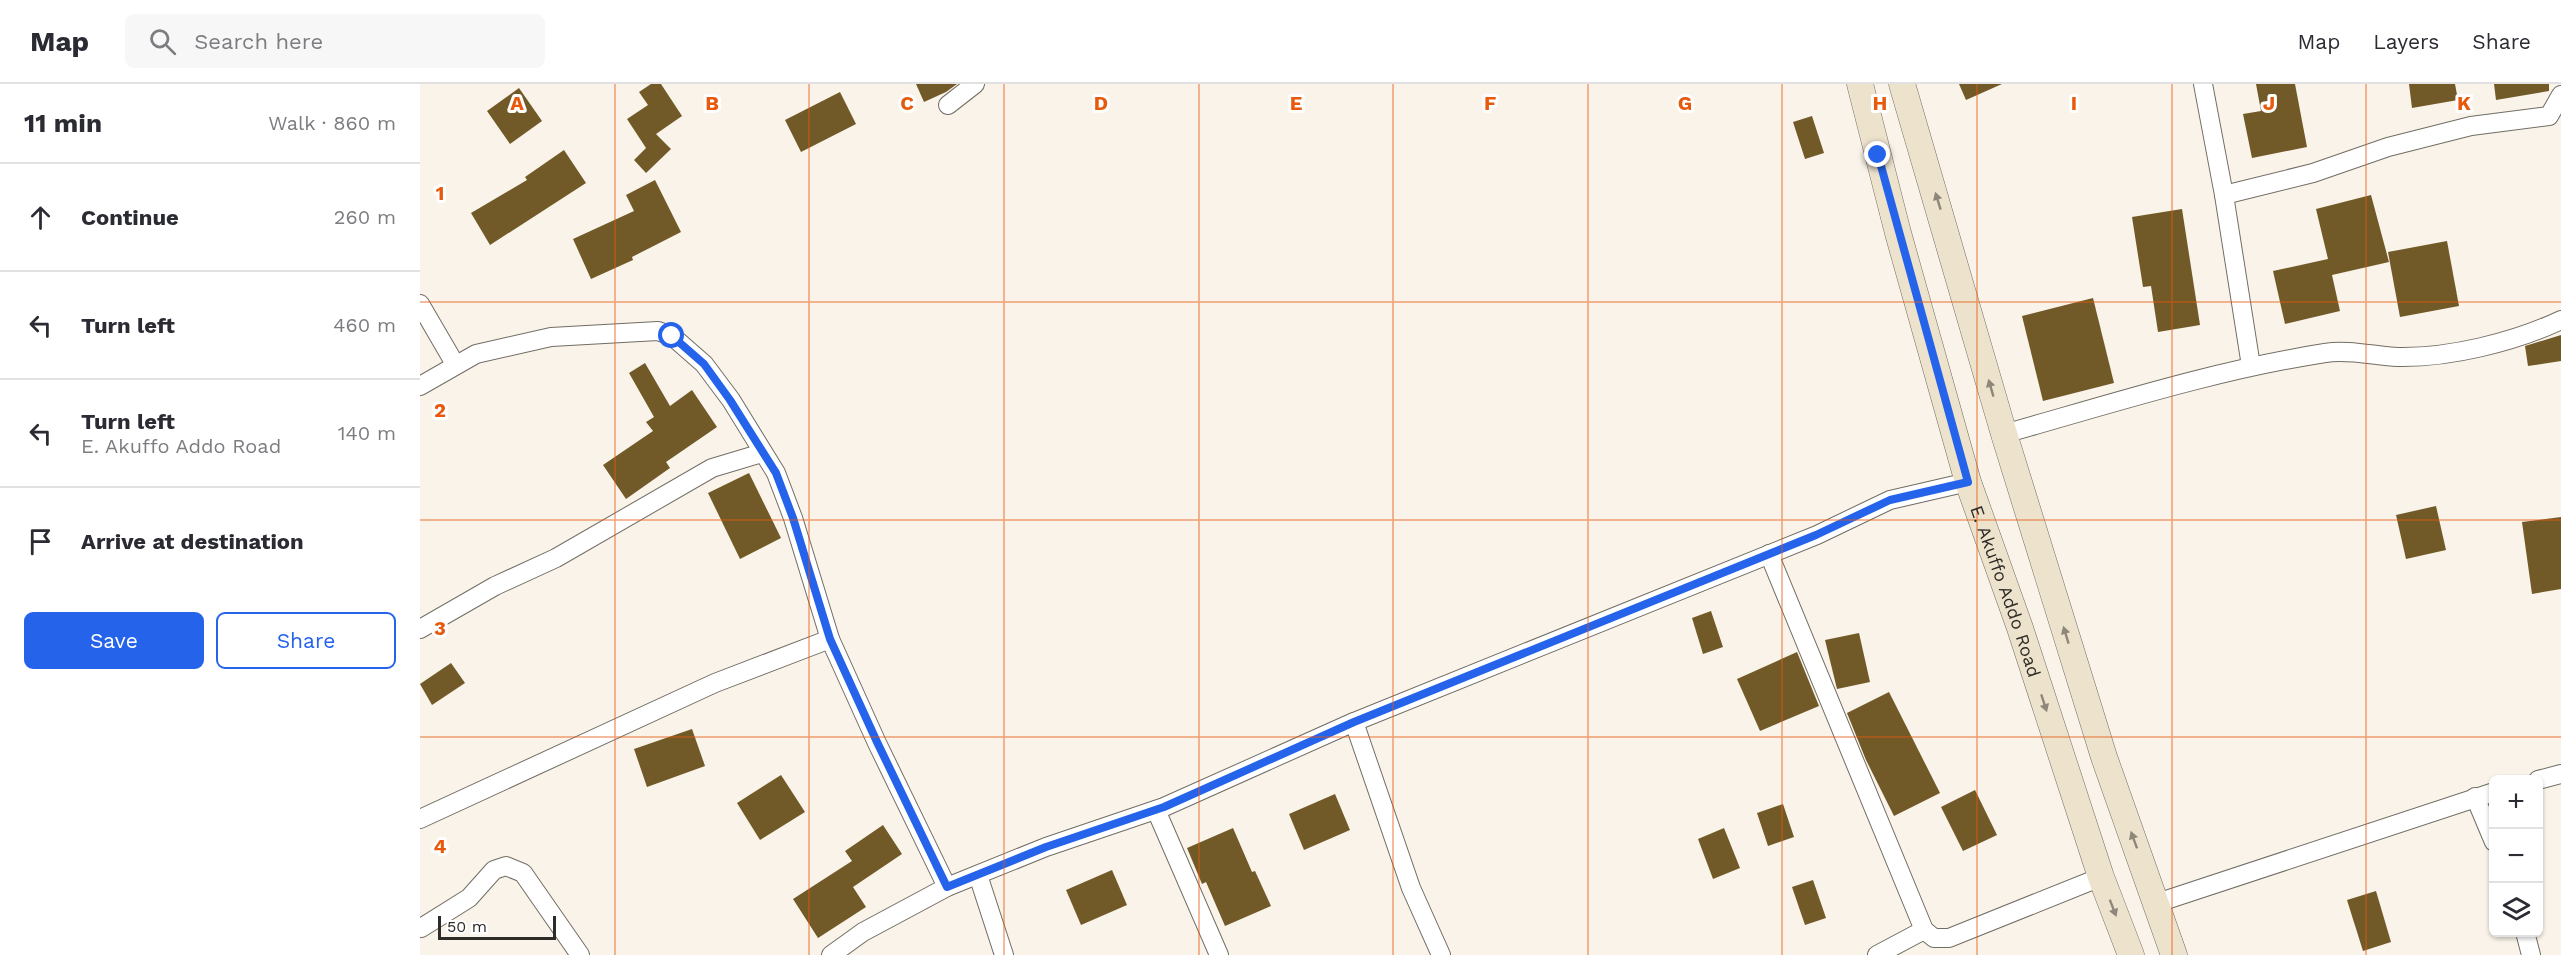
<!DOCTYPE html>
<meta charset="utf-8">
<style>
body{margin:0;font-family:"Work Sans",sans-serif;background:#f7f7f7;color:#2b2b33}
.controls{position:absolute;right:18px;bottom:18px;display:grid;overflow:hidden;border-radius:9px;box-shadow:0 2px 4px #0004}
.controls button{width:54px;height:54px;display:grid;place-items:center;padding:0;border:0;border-bottom:2px solid #e1e1e2;background:#fff;color:#2b2b33;font:30px sans-serif}
.scale{position:absolute;left:18px;bottom:15px;width:118px;box-sizing:border-box;padding-left:6px;border:3px solid #2e2c28;border-top:0;font-size:16px;line-height:21px;white-space:nowrap;color:#2e2c28;-webkit-text-stroke:4px #fff;paint-order:stroke}
.stop{position:absolute;width:18px;height:18px;margin:-14px;border:4px solid #2563eb;border-radius:50%;background:#fff}
.stop.end{background:#2563eb;border-color:#fff;box-shadow:0 2px 6px #0008}
.list{margin:0;padding:0;list-style:none}
h2{display:flex;justify-content:space-between;align-items:center;height:78px;margin:0;padding:0 24px;font-size:26px}
h2 small{font-size:20px;font-weight:400;color:#7c7c81}
.list li{display:grid;grid-template-columns:39px 1fr auto;gap:18px;align-items:center;box-sizing:border-box;height:108px;padding:0 24px;border-top:2px solid #e1e1e2}
.list b{display:block;font-size:22px;white-space:nowrap}
.list p{margin:0;font-size:20px;white-space:nowrap;color:#7c7c81}
.list em{font-size:20px;font-style:normal;color:#7c7c81}
.actions{display:flex;gap:12px;padding:18px 24px}
.actions a{flex:1;padding:14px 0;border:2px solid #2563eb;border-radius:9px;text-align:center;font-size:21px;color:#2563eb}
.actions .main{background:#2563eb;color:#fff}
.icon{flex:none;width:33px;height:33px;fill:none;stroke:currentColor;stroke-width:2;stroke-linecap:round;stroke-linejoin:round}
.map{position:relative;flex:none;width:2141px;height:871px;overflow:hidden}
header{display:flex;align-items:center;gap:36px;box-sizing:border-box;height:84px;padding:0 30px;background:#fff;border-bottom:2px solid #e1e1e2}
header strong{font-size:28px}
nav{display:flex;gap:33px;margin-inline-start:auto;font-size:21px}
.search{width:420px;height:54px;background:#f7f7f7;display:flex;align-items:center;gap:15px;box-sizing:border-box;padding:0 21px;border-radius:9px;color:#7c7c81;font-size:22px}
main{display:flex}
aside{flex:1;background:#fff}
.map>svg:first-child{display:block}
</style>
<header>
<strong>Map</strong>
<div class="search"><svg class="icon" aria-label="search" viewBox="0 0 24 24"><circle cx="10" cy="10" r="6"/><path d="M15 15l6 6"/></svg>Search here</div>
<nav><a>Map</a><a>Layers</a><a>Share</a></nav>
</header>
<main>
<aside>
<h2>11 min<small>Walk · 860 m</small></h2>
<ul class="list">
<li><svg class="icon" aria-label="ahead" viewBox="0 0 24 24"><path d="M12 20V5M6 11l6-6 6 6"/></svg><div><b>Continue</b></div><em>260 m</em></li>
<li><svg class="icon" aria-label="left" viewBox="0 0 24 24"><path d="M17 20v-9H6M10 6l-5 5 5 5"/></svg><div><b>Turn left</b></div><em>460 m</em></li>
<li><svg class="icon" aria-label="left" viewBox="0 0 24 24"><path d="M17 20v-9H6M10 6l-5 5 5 5"/></svg><div><b>Turn left</b><p>E. Akuffo Addo Road</p></div><em>140 m</em></li>
<li><svg class="icon" aria-label="arrive" viewBox="0 0 24 24"><path d="M6 21V4h12l-3 4 3 4H6"/></svg><div><b>Arrive at destination</b></div></li>
</ul>
<div class="actions"><a class="main">Save</a><a>Share</a></div>
</aside>
<div class="map">
<svg width="2141" height="871" viewBox="0 0 2141 871">
<rect width="100%" height="100%" fill="#f9f3e9"/>
<g fill="#725a28">
<path d="M231,0H241L262,32L236,50L251,65L226,89L214,76L226,64L207,35L228,21L219,8Z"/>
<path d="M496,0H537L526,8L504,18Z"/>
<path d="M1539,0H1582L1546,16Z"/>
<path d="M1836,0H1875L1887,63L1832,74L1823,30L1841,27Z"/>
<path d="M1989,0H2035L2038,16L1992,24Z"/>
<path d="M2074,0H2129V7L2076,16Z"/>
<path d="M99,4L122,37L90,60L67,27Z"/>
<path d="M420,8L436,40L381,68L365,36Z"/>
<path d="M1392,32L1404,69L1385,75L1373,38Z"/>
<path d="M144,66L166,99L70,161L51,129L107,96L105,93Z"/>
<path d="M235,96L261,148L212,173L213,176L171,195L153,155L214,127L206,111Z"/>
<path d="M1951,111L1969,178L1912,191L1920,227L1865,240L1853,187L1908,175L1896,125Z"/>
<path d="M1762,125L1780,241L1738,248L1731,202L1723,203L1712,133Z"/>
<path d="M2027,157L2039,222L1980,233L1968,168Z"/>
<path d="M1673,214L1694,299L1623,317L1602,232Z"/>
<path d="M2141,251V277L2108,282L2105,262Z"/>
<path d="M225,279L250,322L272,306L297,343L246,378L250,384L206,415L183,381L233,347L226,338L234,333L209,289Z"/>
<path d="M329,389L361,454L320,475L288,409Z"/>
<path d="M2016,422L2026,466L1986,475L1976,431Z"/>
<path d="M2141,433V505L2112,510L2102,438Z"/>
<path d="M1291,527L1303,563L1283,570L1272,534Z"/>
<path d="M1439,549L1450,598L1417,605L1405,556Z"/>
<path d="M1377,568L1399,622L1340,647L1317,595Z"/>
<path d="M31,579L45,599L12,621L0,600Z"/>
<path d="M1469,608L1520,709L1474,732L1446,676L1427,629Z"/>
<path d="M272,645L285,682L227,703L214,665Z"/>
<path d="M361,691L385,728L340,756L317,719Z"/>
<path d="M1555,706L1577,751L1543,767L1521,723Z"/>
<path d="M915,710L930,746L884,766L869,730Z"/>
<path d="M1363,720L1374,753L1348,762L1337,729Z"/>
<path d="M463,741L482,770L433,803L446,823L398,854L373,815L432,777L425,767Z"/>
<path d="M813,744L832,788L835,787L851,822L805,842L786,798L782,800L767,764Z"/>
<path d="M1304,744L1320,784L1293,795L1278,755Z"/>
<path d="M692,786L707,821L661,841L646,806Z"/>
<path d="M1393,796L1406,834L1385,841L1372,803Z"/>
<path d="M1956,807L1971,858L1943,867L1927,816Z"/>
</g>
<g fill="none" stroke-linecap="round" stroke-linejoin="round">
<g stroke="#726d64" stroke-width="20">
<g id="street">
<path d="M1783,0L1804,111L1831,282"/>
<path d="M528,21L555,0"/>
<path d="M1804,111L1893,89L1968,63L2051,42L2129,32L2141,11"/>
<path d="M0,220L35,280"/>
<path d="M0,302L56,270L131,253L238,247L252,252L284,280L311,316L356,389L373,434L410,555L457,659L527,803"/>
<path d="M1584,350C1690,320 1796,286 1905,269C1928,265 1955,272 1978,273C2029,274 2095,258 2141,236"/>
<path d="M1349,470L1504,846L1514,854H1529L1681,793"/>
<path d="M0,545L75,502L136,474L292,384L342,369"/>
<path d="M934,638L991,804L1021,871"/>
<path d="M2118,696L2141,690"/>
<path d="M2055,713L2074,758"/>
<path d="M736,726L799,871"/>
<path d="M0,735L295,599L410,555"/>
<path d="M558,791L584,871"/>
<path d="M1737,819L2074,708"/>
<path d="M1,844L49,814L74,786L86,782L103,789L160,871"/>
<path d="M2105,848L2111,871"/>
<path d="M411,871L443,848L527,803L626,763L744,723L934,638L1397,451L1470,416L1548,398"/>
<path d="M1457,871L1504,846"/>
</g>
</g>
<g stroke="#726d64" stroke-width="27">
<g id="secondary">
<path id="s1" d="M1440,0L1478,149L1548,398L1600,544L1681,793L1711,871"/>
<path d="M1482,0L1584,350L1684,673L1754,871"/>
</g>
</g>
<use href="#street" stroke="#fff" stroke-width="18"/>
<use href="#secondary" stroke="#ede2cc" stroke-width="26"/>
</g>
<defs><path id="oneway-solid" d="M-6-.8H1V-3.2L6.5 0L1 3.2V.8H-6Z" transform="scale(1.5)"/></defs>
<g fill="#8e877a">
<use href="#oneway-solid" transform="translate(1518 117) rotate(-107)"/>
<use href="#oneway-solid" transform="translate(1571 304) rotate(-106)"/>
<use href="#oneway-solid" transform="translate(1646 551) rotate(-107)"/>
<use href="#oneway-solid" transform="translate(1624 619) rotate(72)"/>
<use href="#oneway-solid" transform="translate(1714 756) rotate(-110)"/>
<use href="#oneway-solid" transform="translate(1693 824) rotate(69)"/>
</g>
<g fill="none" stroke-linecap="round" stroke-linejoin="round">
<path stroke="#2563eb" stroke-width="8" d="M252,252L284,280L310,316L356,389L373,434L410,555L457,658L527,803L626,763L744,723L934,638L1396,451L1470,416L1548,398L1458,71"/>
</g>
<path fill="none" stroke="#e8590c" stroke-width="1.5" stroke-opacity="0.55" d="M195,0V871M389,0V871M584,0V871M779,0V871M973,0V871M1168,0V871M1362,0V871M1557,0V871M1752,0V871M1946,0V871M0,218H2141M0,436H2141M0,653H2141"/>
<g text-anchor="middle" dominant-baseline="central" stroke-width="6" stroke-linejoin="round" paint-order="stroke">
<g font-size="18" fill="#2e2c28" stroke="#fff">
<text stroke="none"><textPath href="#s1" startOffset="528">E. Akuffo Addo Road</textPath></text>
</g>
</g>
<g font-size="20" text-anchor="middle" font-weight="bold" fill="#e8590c" stroke="#fff" stroke-width="6" stroke-linejoin="round" paint-order="stroke">
<text x="97" y="26">A</text>
<text x="292" y="26">B</text>
<text x="487" y="26">C</text>
<text x="681" y="26">D</text>
<text x="876" y="26">E</text>
<text x="1070" y="26">F</text>
<text x="1265" y="26">G</text>
<text x="1460" y="26">H</text>
<text x="1654" y="26">I</text>
<text x="1849" y="26">J</text>
<text x="2044" y="26">K</text>
<text x="20" y="116">1</text>
<text x="20" y="333">2</text>
<text x="20" y="551">3</text>
<text x="20" y="769">4</text>
</g>
</svg>
<div class="controls">
<button>+</button>
<button>−</button>
<button><svg class="icon" aria-label="layers" viewBox="0 0 24 24"><path d="M12 4l9 5-9 5-9-5zM3 14l9 5 9-5"/></svg></button>
</div>
<div class="scale">50 m</div>
<div class="stop" style="left:252px;top:252px"></div>
<div class="stop end" style="left:1458px;top:71px"></div>
</div>
</main>
